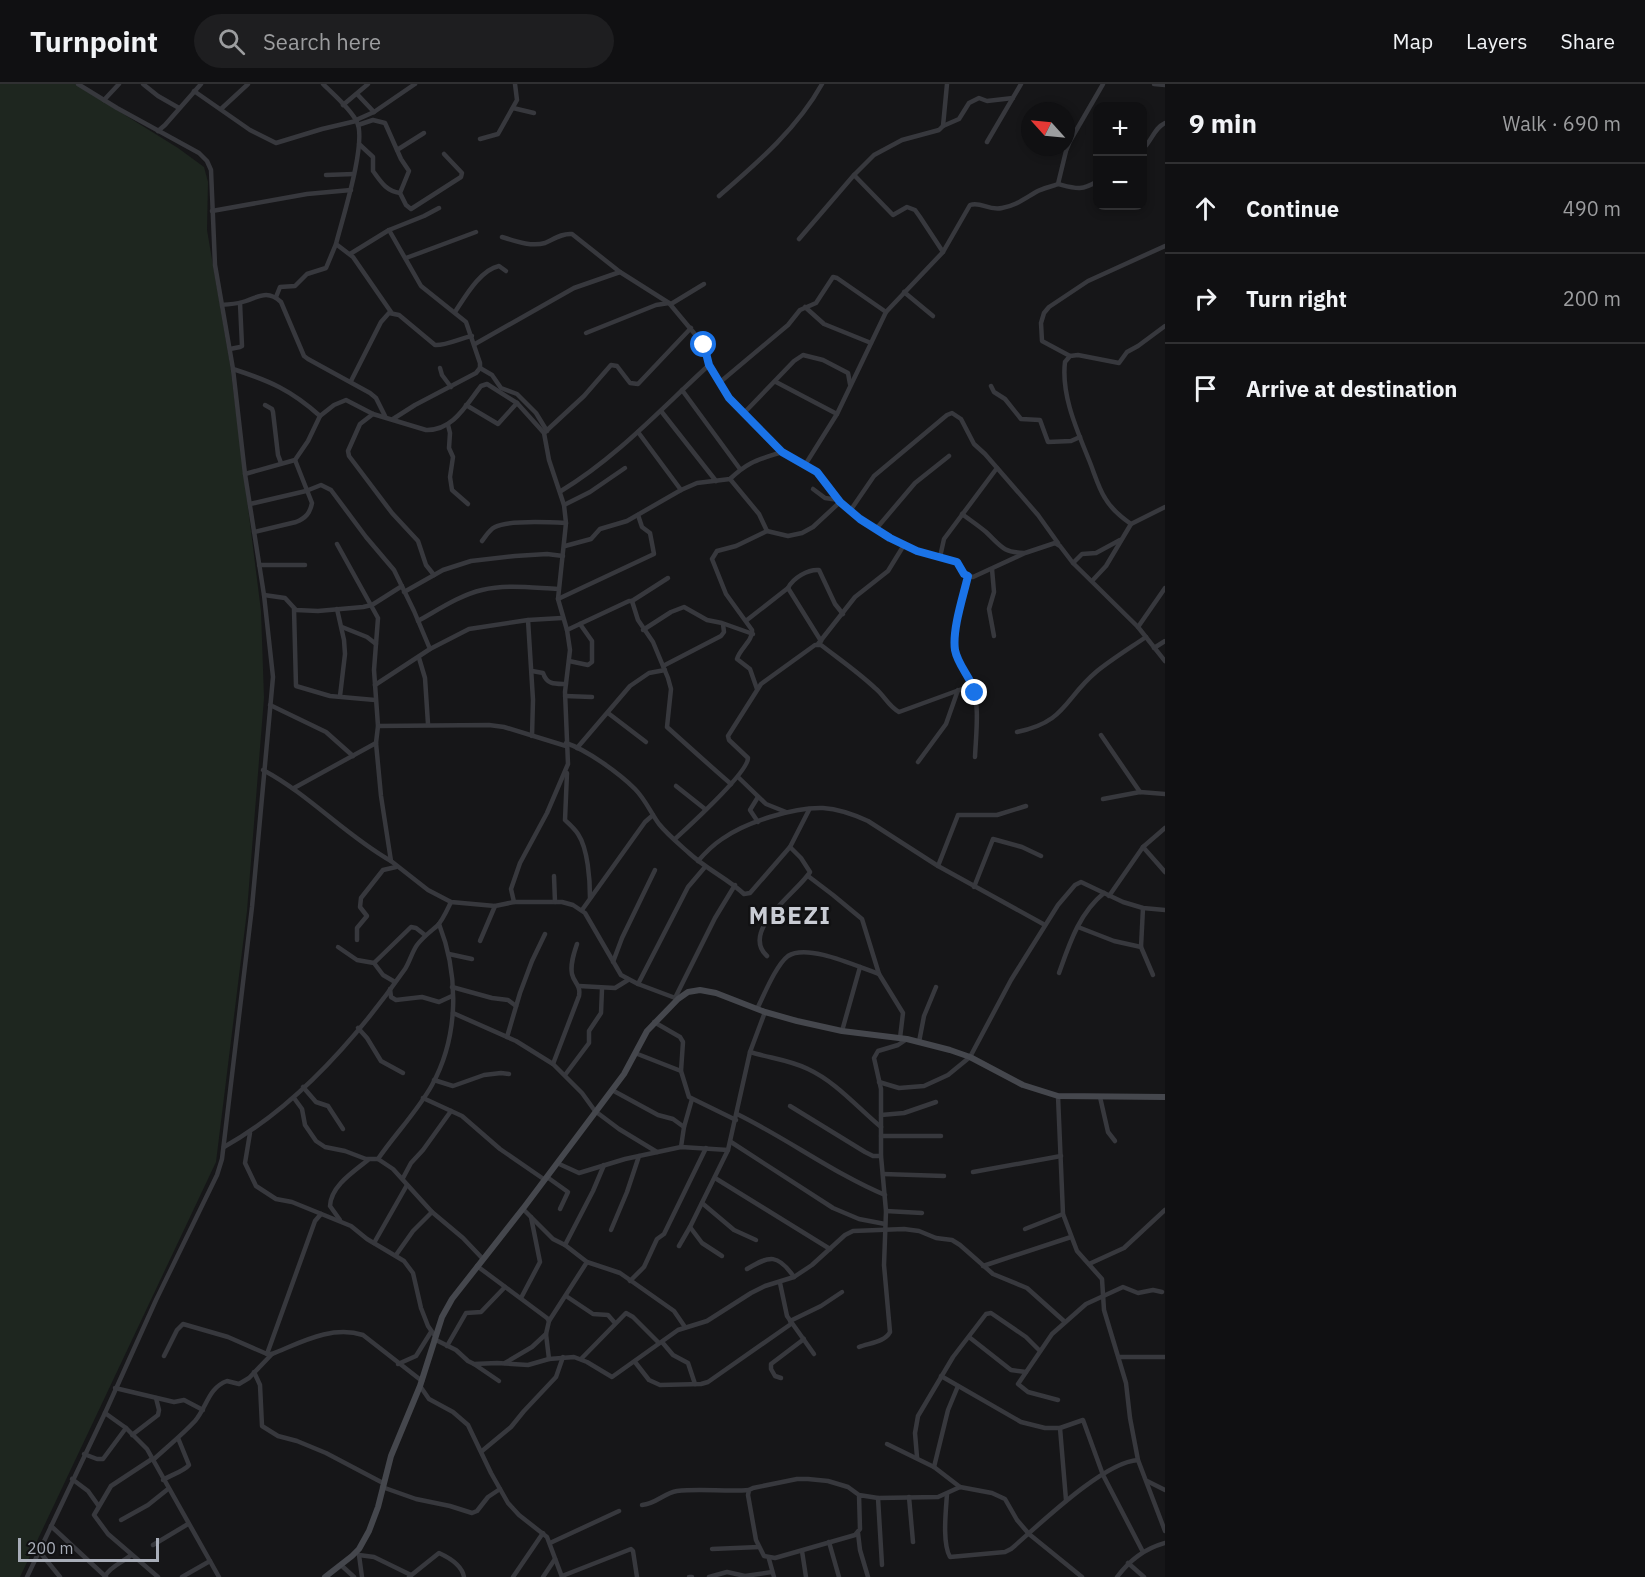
<!DOCTYPE html>
<meta charset="utf-8">
<style>
body{margin:0;font-family:"IBM Plex Sans",sans-serif;background:#1e1e20;color:#f1f3f6}
.controls{position:absolute;right:18px;top:18px;display:grid;overflow:hidden;border-radius:12px;box-shadow:0 3px 9px #0003}
.controls button{width:54px;height:54px;display:grid;place-items:center;padding:0;border:0;border-bottom:2px solid #303032;background:#101012;color:#f1f3f6;font:30px sans-serif}
.compass{position:absolute;left:1021px;top:18px;width:54px;height:54px;border-radius:50%;background:#101012;box-shadow:0 3px 9px #0003;rotate:297deg}
.scale{position:absolute;left:18px;bottom:15px;width:141px;box-sizing:border-box;padding-left:6px;border:3px solid #a8adb8;border-top:0;font-size:16px;line-height:21px;white-space:nowrap;color:#a8adb8;-webkit-text-stroke:4px #111113;paint-order:stroke}
.stop{position:absolute;width:18px;height:18px;margin:-14px;border:4px solid #1a73e8;border-radius:50%;background:#fff}
.stop.end{background:#1a73e8;border-color:#fff;box-shadow:0 2px 6px #0008}
.list{margin:0;padding:0;list-style:none}
h2{display:flex;justify-content:space-between;align-items:center;height:78px;margin:0;padding:0 24px;font-size:26px}
h2 small{font-size:20px;font-weight:400;color:#9c9d9f}
.list li{display:grid;grid-template-columns:39px 1fr auto;gap:18px;align-items:center;box-sizing:border-box;height:90px;padding:0 24px;border-top:2px solid #303032}
.list b{display:block;font-size:22px;white-space:nowrap}
.list em{font-size:20px;font-style:normal;color:#9c9d9f}
.icon{flex:none;width:33px;height:33px;fill:none;stroke:currentColor;stroke-width:2;stroke-linecap:round;stroke-linejoin:round}
.map{position:relative;flex:none;width:1165px;height:1493px;overflow:hidden}
header{display:flex;align-items:center;gap:36px;box-sizing:border-box;height:84px;padding:0 30px;background:#101012;border-bottom:2px solid #303032}
header strong{font-size:28px}
nav{display:flex;gap:33px;margin-inline-start:auto;font-size:21px}
.search{width:420px;height:54px;background:#1e1e20;display:flex;align-items:center;gap:15px;box-sizing:border-box;padding:0 21px;border-radius:33px;color:#9c9d9f;font-size:22px}
main{display:flex}
aside{flex:1;background:#101012}
.map>svg:first-child{display:block}
</style>
<header>
<strong>Turnpoint</strong>
<div class="search"><svg class="icon" aria-label="search" viewBox="0 0 24 24"><circle cx="10" cy="10" r="6"/><path d="M15 15l6 6"/></svg>Search here</div>
<nav><a>Map</a><a>Layers</a><a>Share</a></nav>
</header>
<main>
<div class="map">
<svg width="1165" height="1493" viewBox="0 0 1165 1493">
<rect width="100%" height="100%" fill="#161618"/>
<path fill="#1e261f" d="M0,0H75L178,64L204,83L208,98L207,146L230,280L261,527L264,614L247,827L216,1078L20,1493H0Z"/>
<g fill="none" stroke-linecap="round" stroke-linejoin="round">
<g stroke="#37383d" stroke-width="4.5">
<path d="M143,0L158,12L179,24"/>
<path d="M323,0C334,11 350,24 357,38C367,59 342,136 336,160L353,173L391,228"/>
<path d="M1154,0L1165,1"/>
<path d="M194,7L250,46L276,59L322,45L356,37"/>
<path d="M357,10L374,28"/>
<path d="M104,16L119,0"/>
<path d="M343,21L368,0"/>
<path d="M513,24L534,29"/>
<path d="M221,25L248,0"/>
<path d="M356,36L374,28L415,0"/>
<path d="M358,41L373,36L385,39L401,75L409,87L400,109L406,121L411,125L461,93L462,89L444,70"/>
<path d="M943,42L959,35L969,19L979,14L987,17L1013,14"/>
<path d="M158,47L165,41L201,0"/>
<path d="M480,55L498,50L517,16L515,0"/>
<path d="M987,58L1021,0"/>
<path d="M359,60L373,73V87C381,98 386,107 400,109"/>
<path d="M397,66L424,49"/>
<path d="M1142,66C1152,57 1154,44 1165,39"/>
<path d="M326,91L354,90"/>
<path d="M854,91L893,131L907,123L915,126L920,133L943,168"/>
<path d="M1058,100C1077,105 1081,107 1098,97"/>
<path d="M719,112C757,79 797,45 822,0"/>
<path d="M212,127L307,110L351,106"/>
<path d="M389,146L421,202L466,238L480,279V284L476,289L415,321L393,335"/>
<path d="M502,153C515,157 531,163 545,159C554,155 562,149 572,150L620,188L669,219L704,261L709,281L729,314L782,368L817,388L840,418L860,435L890,454L917,467L953,476L968,492L973,493L1025,469L1055,459L1060,462L1073,479L1138,543L1165,577"/>
<path d="M799,155L854,91L874,71L902,56L939,46L943,42L947,0"/>
<path d="M350,170L389,146L424,132L439,124"/>
<path d="M406,174L476,148"/>
<path d="M904,208L933,232"/>
<path d="M276,213L280,203L295,202L307,190L326,184L336,160"/>
<path d="M671,220L704,200"/>
<path d="M222,221C230,220 238,220 246,217C260,212 268,206 281,218L304,272L308,275L370,309L376,314L385,332"/>
<path d="M805,223L824,240L871,259"/>
<path d="M455,228C465,213 480,186 499,182L506,187"/>
<path d="M586,249L656,221L669,219"/>
<path d="M475,260L574,204L620,188"/>
<path d="M230,265L240,263L242,262L240,219"/>
<path d="M1070,272L1042,257L1041,239L1044,229L1049,223L1088,197L1165,162"/>
<path d="M440,284L442,291L451,303"/>
<path d="M480,284L492,291L501,304L517,310L536,329L547,347"/>
<path d="M233,285C270,297 291,306 320,332"/>
<path d="M351,297L381,238L389,229L399,231L435,261C445,262 461,254 472,252"/>
<path d="M776,298L837,330"/>
<path d="M719,299L788,241L800,226L816,219L833,193L837,194L886,228"/>
<path d="M991,302L994,308L1005,315L1021,335L1040,336L1048,358L1071,357L1080,353"/>
<path d="M682,306L740,385"/>
<path d="M265,321L272,325L273,328L278,371L281,379"/>
<path d="M466,321L498,340L517,319"/>
<path d="M661,327L716,397"/>
<path d="M373,330L360,340L348,367L349,372L392,429L418,457L426,481L434,491"/>
<path d="M743,330L794,277L803,271L823,276L848,289L850,300"/>
<path d="M448,341L450,349L449,364L453,373L450,393L452,406L468,420"/>
<path d="M638,348L681,406"/>
<path d="M544,349L584,312L611,281L617,282L630,299L638,300L691,244"/>
<path d="M805,381L837,330L886,228L943,168L970,121C981,117 988,127 1002,124C1015,122 1024,115 1036,108C1043,104 1051,103 1058,100L1066,67L1070,57L1103,0"/>
<path d="M245,390L295,376L308,357L320,332L334,321L346,316L373,330L426,346C453,347 466,321 481,302L487,300L517,319L544,349L549,376L564,421L566,439L558,515L567,546L570,566L565,608L568,680L547,729L520,779L511,805L514,818"/>
<path d="M730,395L759,430L767,447"/>
<path d="M813,405L825,414L839,416"/>
<path d="M561,407C616,374 661,325 709,281"/>
<path d="M250,420L306,407L321,401L331,406L366,453L394,486L414,527L430,565"/>
<path d="M564,421L590,408L625,384"/>
<path d="M850,427L874,392L947,331L952,329L961,335L974,360L985,370L1038,431L1058,459"/>
<path d="M962,430C970,436 979,442 986,448C1001,462 1002,468 1024,469"/>
<path d="M1131,440C1121,433 1111,425 1105,414C1098,403 1094,388 1089,376C1077,346 1061,311 1065,278L1070,272L1078,271L1119,279L1127,268L1138,262L1165,242"/>
<path d="M876,445L915,399L949,372"/>
<path d="M254,448L296,438C306,434 310,429 312,419L295,376"/>
<path d="M482,457C486,452 489,446 495,443C509,436 549,438 566,439"/>
<path d="M337,460L378,534L374,586L378,642L376,659L381,712L391,777L428,806L451,818L495,822L514,818H562L573,821L585,829L621,891L638,900L678,915"/>
<path d="M565,462L591,455L600,445L627,437L681,406L697,399L730,395C749,377 758,376 782,368"/>
<path d="M940,473L944,455L997,384"/>
<path d="M1073,479L1082,470L1096,469L1120,456"/>
<path d="M259,481H305"/>
<path d="M992,485L994,508L989,525L994,552"/>
<path d="M968,492C963,513 952,545 955,566C957,578 968,587 972,599C980,621 976,650 975,673"/>
<path d="M1092,497L1106,482L1131,440L1165,423"/>
<path d="M788,504C793,494 808,485 819,486L835,520L843,530"/>
<path d="M404,508L443,486L471,477L515,472L547,470L563,472"/>
<path d="M264,511L285,514L296,526L318,527L363,523L372,521L402,502"/>
<path d="M558,515L654,470L650,449L642,443L638,431"/>
<path d="M632,517L668,494"/>
<path d="M294,525L296,602L330,612L375,616"/>
<path d="M337,525L344,556L345,570L340,612"/>
<path d="M528,536L533,616L532,652"/>
<path d="M747,536L788,504L821,557"/>
<path d="M418,537C438,526 460,511 482,506C507,500 534,504 558,505"/>
<path d="M342,543L367,553L376,560"/>
<path d="M1138,543L1165,504"/>
<path d="M567,546L629,517H632L638,536L653,558L668,594L671,605L667,643C688,662 709,681 731,700"/>
<path d="M643,546L671,528L684,523L707,536L722,539L753,550"/>
<path d="M818,560L855,513L888,487L904,461"/>
<path d="M1154,564L1165,557"/>
<path d="M419,574L425,594L428,640"/>
<path d="M569,577L588,581L592,578V557L580,540"/>
<path d="M663,582L721,552L724,548L723,540"/>
<path d="M532,587L543,589C547,601 555,600 566,600"/>
<path d="M375,601L430,565L469,545L528,536L562,534"/>
<path d="M757,605L750,585L737,575C740,564 753,557 752,546L726,510L712,475L717,467L736,462L767,447L788,452L802,449L813,443L840,418"/>
<path d="M565,612L592,613"/>
<path d="M270,621L326,648L353,672"/>
<path d="M608,629L646,658"/>
<path d="M378,642L489,641L504,643L566,662"/>
<path d="M1017,648C1066,638 1064,615 1096,588C1112,575 1130,564 1146,553"/>
<path d="M1101,651L1140,708"/>
<path d="M566,659C587,666 619,689 635,705C645,715 651,729 659,740C667,750 679,760 689,769C706,785 727,794 744,810L750,809L790,763L809,726"/>
<path d="M577,664L630,602L649,589L665,586"/>
<path d="M918,678L946,640L958,606"/>
<path d="M263,686C310,711 345,751 391,777"/>
<path d="M567,689L565,736C569,740 574,744 578,750C588,765 590,796 590,814"/>
<path d="M738,693L766,720L786,728"/>
<path d="M676,702L705,725"/>
<path d="M294,704L376,659"/>
<path d="M1103,715L1140,708L1165,710"/>
<path d="M758,738L750,726L758,713"/>
<path d="M675,755C689,742 748,689 748,674L729,656L728,652L761,600L815,561H821C839,575 858,588 875,604C884,611 888,622 899,628L973,601"/>
<path d="M1143,763L1165,788"/>
<path d="M698,777C705,769 713,761 722,755C746,738 794,723 823,724C838,725 855,731 868,737L938,782L1045,841"/>
<path d="M938,782L958,731H997L1026,722"/>
<path d="M554,792L555,818"/>
<path d="M808,792L833,811L862,835L879,890L903,929L900,954"/>
<path d="M974,803L993,755L1022,763L1041,772"/>
<path d="M1109,812L1143,763L1165,744"/>
<path d="M582,826L645,738L653,731"/>
<path d="M1078,843L1114,857L1141,863L1153,891"/>
<path d="M357,856V844L367,832L360,823L361,814L383,786L396,783"/>
<path d="M480,857L495,822"/>
<path d="M338,863L357,876L374,879L383,891L395,898"/>
<path d="M1141,863L1143,824"/>
<path d="M449,870L472,875"/>
<path d="M767,872C739,846 799,807 810,788L801,774L790,763"/>
<path d="M613,878L622,854L655,786"/>
<path d="M374,879L411,843L416,844L425,851"/>
<path d="M1059,889C1069,861 1079,829 1104,809"/>
<path d="M638,900L688,803L705,783"/>
<path d="M579,902L615,904L628,896"/>
<path d="M452,903L492,914L508,916L516,922"/>
<path d="M390,905L391,913L396,916L422,913L439,918L452,912"/>
<path d="M675,914L715,834L735,801"/>
<path d="M757,925C764,911 776,881 788,872C808,859 858,883 879,890"/>
<path d="M453,929L516,957L553,980L582,1009L595,1027L619,1045L657,1068"/>
<path d="M654,938L680,953L683,958L681,987L689,1013L736,1036"/>
<path d="M358,944L367,954L381,977L403,989"/>
<path d="M842,947L860,883"/>
<path d="M507,953L520,909L532,877L545,850"/>
<path d="M919,958L924,932L936,903"/>
<path d="M750,968C769,974 790,976 808,985C836,998 857,1023 881,1043"/>
<path d="M635,969L681,987"/>
<path d="M553,980L579,912C581,901 574,899 572,890C570,880 574,869 577,860"/>
<path d="M565,991L589,959V947L601,929L602,905"/>
<path d="M434,996L453,1002L484,991L501,989L509,990"/>
<path d="M879,998L899,1004L924,1002L948,991L970,973L1011,896L1058,821L1075,801L1081,798L1123,818L1143,824L1165,826"/>
<path d="M303,1003L316,1018L328,1022L343,1045"/>
<path d="M612,1006L658,1031L673,1035L684,1043"/>
<path d="M1058,1012L1063,1130L1077,1167L1102,1195L1104,1226L1126,1299L1130,1334L1138,1376L1165,1447"/>
<path d="M1100,1013L1108,1048L1115,1057"/>
<path d="M294,1014L302,1025L305,1041L316,1057L325,1063L345,1067L366,1075H378L393,1085L432,1128L463,1154L483,1175"/>
<path d="M423,1014L462,1032L500,1065L545,1096"/>
<path d="M790,1022L865,1068L873,1072H881"/>
<path d="M737,1030C788,1055 833,1089 885,1111"/>
<path d="M881,1031L904,1029L936,1018"/>
<path d="M250,1049L245,1079L256,1102L276,1115L292,1118L351,1142L367,1155L404,1177L413,1189L421,1224L428,1242L435,1252"/>
<path d="M881,1052H941"/>
<path d="M731,1058L833,1124L859,1135L885,1140"/>
<path d="M224,1063C296,1023 358,952 405,885C410,877 412,868 417,861C423,853 430,848 437,842C443,836 447,826 451,818"/>
<path d="M681,1063L684,1043L692,1015"/>
<path d="M378,1075C395,1050 417,1028 432,1001C459,952 459,891 439,840"/>
<path d="M557,1079L579,1089L625,1075L681,1063L728,1066"/>
<path d="M973,1088L1061,1072"/>
<path d="M883,1090L944,1092"/>
<path d="M547,1093L568,1108L560,1125"/>
<path d="M403,1094L411,1079L423,1066L451,1027"/>
<path d="M715,1094L830,1165"/>
<path d="M702,1119L734,1146L756,1156"/>
<path d="M523,1125L553,1155L565,1161L587,1178L620,1189L674,1227L685,1243"/>
<path d="M886,1127L922,1129"/>
<path d="M340,1136L330,1122C331,1102 353,1088 368,1076"/>
<path d="M690,1143L702,1159L722,1172"/>
<path d="M1025,1145L1063,1130"/>
<path d="M611,1146L627,1108L639,1072"/>
<path d="M374,1159L407,1101"/>
<path d="M565,1161L593,1107L604,1081"/>
<path d="M679,1162L690,1143L728,1066L750,968L765,928"/>
<path d="M396,1171L413,1147L432,1128"/>
<path d="M1089,1180L1124,1164L1165,1126"/>
<path d="M477,1182L547,1234L549,1237L546,1250L549,1275"/>
<path d="M983,1182L1071,1153"/>
<path d="M747,1185C770,1171 778,1170 794,1193"/>
<path d="M630,1197L644,1183L657,1155L664,1150L706,1064"/>
<path d="M780,1199L787,1232L814,1270"/>
<path d="M566,1212L593,1230L608,1231L615,1239"/>
<path d="M521,1214L540,1178L531,1133"/>
<path d="M549,1237L587,1178"/>
<path d="M790,1237L821,1222L842,1208"/>
<path d="M969,1253L1011,1286L1026,1288"/>
<path d="M434,1255L456,1266L468,1277L474,1280L497,1279L528,1281L549,1275L574,1273L587,1278L612,1293L678,1246L707,1237L751,1209L765,1202L794,1193L812,1181L845,1151L853,1147L904,1145L919,1147L936,1154L952,1156L960,1161L993,1190L1027,1204L1065,1238"/>
<path d="M662,1258L673,1271L688,1279L695,1300"/>
<path d="M447,1262L466,1229L481,1228L505,1203"/>
<path d="M859,1263C869,1259 885,1258 890,1248L884,1181L886,1127L881,1072V1005L874,974L878,967L898,961L907,955"/>
<path d="M267,1270L315,1137L321,1130"/>
<path d="M164,1272L177,1246L183,1240L228,1253L267,1270H272C300,1259 331,1241 363,1251L422,1297"/>
<path d="M1120,1273H1165"/>
<path d="M581,1275L626,1229L633,1233L659,1259"/>
<path d="M635,1278L649,1296L660,1301L701,1300L708,1298L791,1240"/>
<path d="M505,1279L532,1263L546,1250"/>
<path d="M398,1280L416,1272L431,1248"/>
<path d="M474,1280L499,1297"/>
<path d="M254,1288L260,1301L262,1342L278,1352L297,1357L326,1369L383,1399"/>
<path d="M941,1292L1021,1338L1045,1344H1060L1083,1336L1103,1391L1143,1468"/>
<path d="M781,1294L775,1292L771,1285V1280L804,1255"/>
<path d="M420,1302L429,1315L453,1328L468,1341L491,1389L508,1419L519,1431L547,1453L562,1493"/>
<path d="M115,1304L174,1318L184,1316L203,1326"/>
<path d="M1058,1316L1028,1308L1018,1300L1052,1250L1086,1220L1123,1203L1138,1209L1153,1206L1162,1208"/>
<path d="M105,1329L126,1344L147,1365L219,1493"/>
<path d="M1060,1344L1066,1416"/>
<path d="M132,1351L158,1331L159,1326L156,1314"/>
<path d="M887,1360L934,1383L960,1403"/>
<path d="M482,1367L511,1343L524,1327L556,1293L563,1273"/>
<path d="M84,1370L97,1375H103L126,1344"/>
<path d="M917,1373L915,1349L918,1332L953,1273L986,1230L991,1229L1026,1253L1040,1267"/>
<path d="M152,1375L111,1402L94,1431L108,1450L158,1493"/>
<path d="M153,1376C167,1363 182,1351 195,1337C207,1323 208,1304 227,1297L239,1300L249,1294L272,1270"/>
<path d="M934,1383L948,1326L958,1302"/>
<path d="M72,1395L88,1407L98,1421"/>
<path d="M163,1396C172,1390 183,1388 189,1381L178,1354"/>
<path d="M1147,1397L1165,1406"/>
<path d="M382,1403L416,1415L450,1422L472,1429L477,1427L488,1413L500,1405"/>
<path d="M947,1410C946,1426 942,1459 950,1473L1005,1468L1011,1465C1038,1442 1103,1378 1138,1376"/>
<path d="M859,1411L860,1445L855,1451L775,1474L764,1472L756,1456L748,1411L749,1406L753,1404L797,1395H808L828,1397L848,1403L859,1411L878,1414L938,1413L960,1403L992,1409L1005,1415L1017,1436L1029,1450L1082,1493"/>
<path d="M909,1413L913,1458"/>
<path d="M878,1414L882,1481"/>
<path d="M642,1421C656,1420 664,1409 677,1407C701,1404 725,1408 749,1406"/>
<path d="M121,1436L148,1421L168,1405"/>
<path d="M51,1442L106,1493"/>
<path d="M858,1449L860,1466L868,1493"/>
<path d="M829,1458L839,1493"/>
<path d="M550,1459L619,1427"/>
<path d="M153,1461L188,1440"/>
<path d="M712,1465L759,1463"/>
<path d="M39,1467L60,1493"/>
<path d="M802,1467L806,1493"/>
<path d="M359,1471L374,1473L411,1491"/>
<path d="M359,1471L362,1493"/>
<path d="M769,1475L774,1493"/>
<path d="M1128,1479L1144,1493"/>
<path d="M342,1482L354,1493"/>
<path d="M105,1492C112,1481 122,1479 131,1471"/>
<path d="M562,1492L631,1465L633,1467L637,1493"/>
<path d="M27,1493L105,1329L156,1216L217,1091L222,1075L252,823L273,593L264,511L245,390L233,285L215,181L211,86L207,77L199,69L117,24L78,0"/>
<path d="M182,1493L210,1477"/>
<path d="M409,1493L439,1469C450,1474 462,1481 464,1493"/>
<path d="M513,1493L543,1449"/>
<path d="M543,1493L555,1475"/>
<path d="M689,1493H692"/>
<path d="M709,1493L727,1488L745,1492L772,1488"/>
<path d="M1117,1493C1130,1476 1144,1465 1165,1459"/>
</g>
<path stroke="#45474d" stroke-width="6" d="M325,1493L352,1472L359,1465L369,1447L378,1423L391,1372L420,1302L442,1233L452,1215L525,1122L624,990L647,947L678,915L688,908L700,906L716,909L765,928L797,937L842,947L907,955L950,966L970,973L1023,1001L1058,1012L1165,1013"/>
</g>
<g fill="none" stroke-linecap="round" stroke-linejoin="round">
<path stroke="#1a73e8" stroke-width="8" d="M704,261L709,281L729,314L782,368L817,388L840,418L860,435L890,454L917,467L957,478L964,490L968,492C963,513 952,546 955,566C958,582 971,593 975,609"/>
</g>
<g text-anchor="middle" dominant-baseline="central" stroke-width="5" stroke-linejoin="round" paint-order="stroke">
<g font-size="24" font-weight="bold" letter-spacing="1.5" fill="#c9ccd4" stroke="#111113">
<text x="790" y="831">MBEZI</text>
</g>
</g>
</svg>
<div class="controls">
<button>+</button>
<button>−</button>
</div>
<svg class="compass" viewBox="-18 -18 36 36"><path d="M0-13l5 13h-10z" fill="#e53935"/><path d="M0 13l5-13h-10z" fill="#9c9d9f"/></svg>
<div class="scale">200 m</div>
<div class="stop" style="left:704px;top:261px"></div>
<div class="stop end" style="left:975px;top:609px"></div>
</div>
<aside>
<h2>9 min<small>Walk · 690 m</small></h2>
<ul class="list">
<li><svg class="icon" aria-label="ahead" viewBox="0 0 24 24"><path d="M12 20V5M6 11l6-6 6 6"/></svg><div><b>Continue</b></div><em>490 m</em></li>
<li><svg class="icon" aria-label="right" viewBox="0 0 24 24"><path d="M7 20v-9h11M14 6l5 5-5 5"/></svg><div><b>Turn right</b></div><em>200 m</em></li>
<li><svg class="icon" aria-label="arrive" viewBox="0 0 24 24"><path d="M6 21V4h12l-3 4 3 4H6"/></svg><div><b>Arrive at destination</b></div></li>
</ul>
</aside>
</main>
